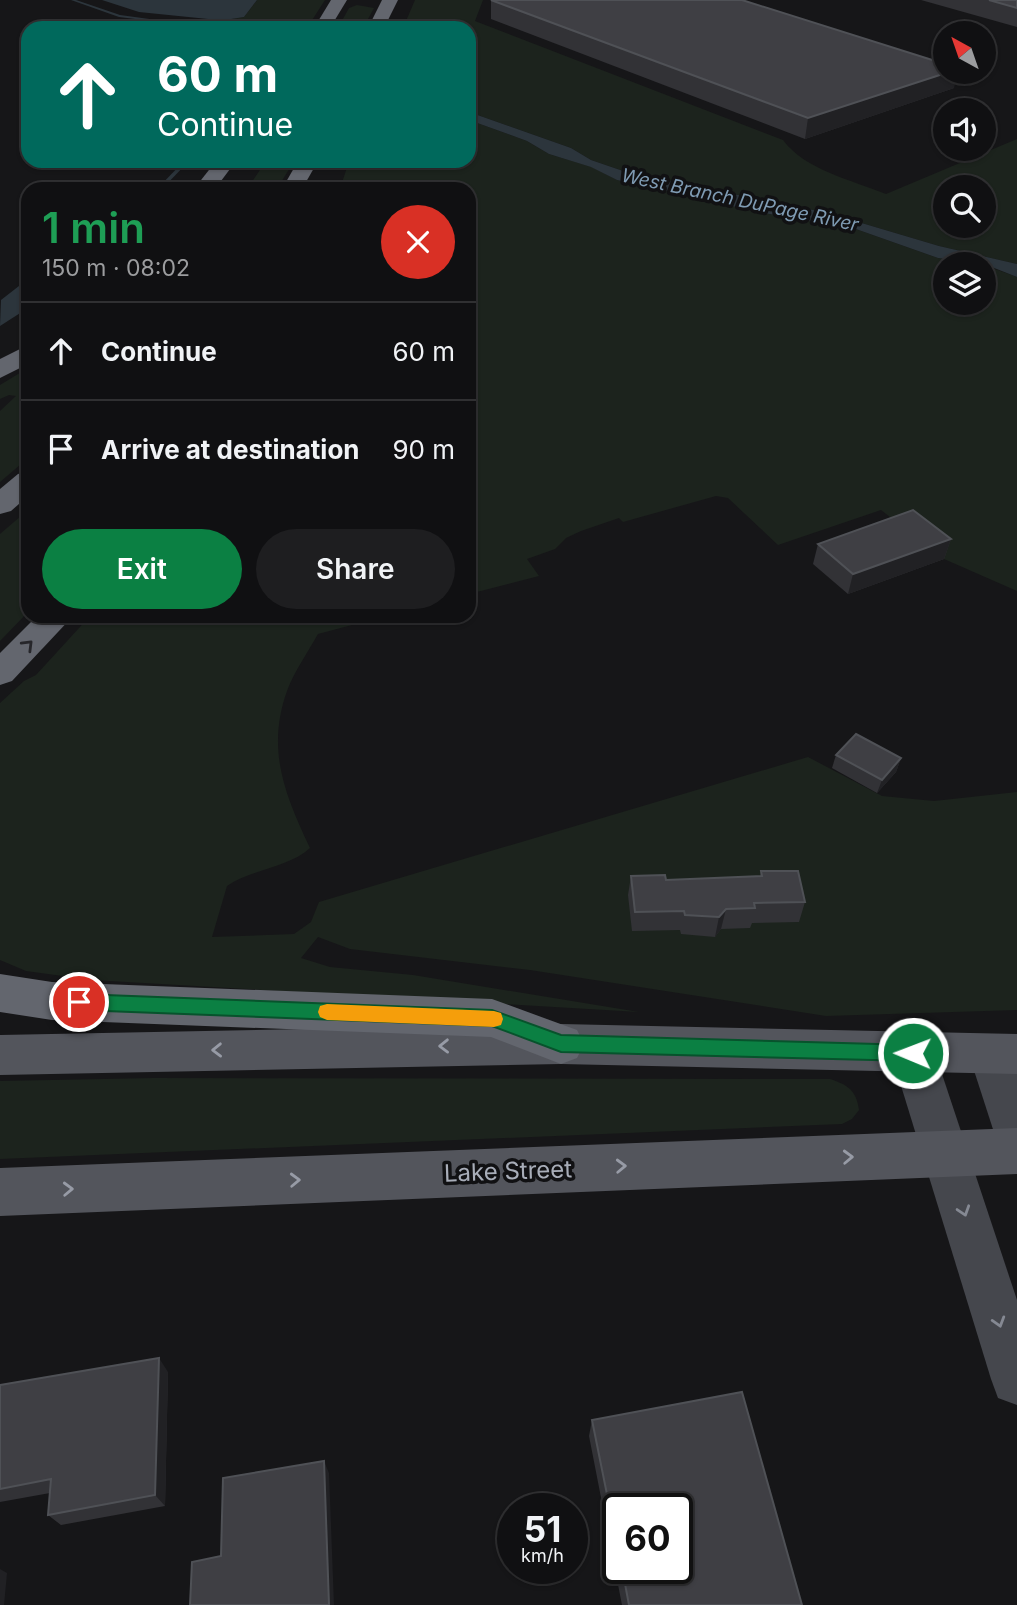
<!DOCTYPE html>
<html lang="en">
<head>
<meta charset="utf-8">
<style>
  :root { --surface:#101012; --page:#1e1e20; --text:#f1f3f6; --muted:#9c9d9f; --line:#303032; --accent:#0b8043 }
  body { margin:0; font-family:Inter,sans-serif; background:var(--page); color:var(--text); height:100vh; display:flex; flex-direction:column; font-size:26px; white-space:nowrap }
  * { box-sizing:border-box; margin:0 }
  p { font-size:23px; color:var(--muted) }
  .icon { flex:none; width:38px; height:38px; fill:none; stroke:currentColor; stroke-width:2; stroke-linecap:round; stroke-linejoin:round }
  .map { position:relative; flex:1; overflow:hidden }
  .drawer { position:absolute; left:21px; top:182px; width:455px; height:441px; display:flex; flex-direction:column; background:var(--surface); border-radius:21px; box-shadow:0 2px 5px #0004,0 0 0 2px var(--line) }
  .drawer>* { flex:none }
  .guide { position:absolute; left:21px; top:21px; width:455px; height:147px; border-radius:21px; box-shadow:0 2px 5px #0004,0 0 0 2px var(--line); background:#00695c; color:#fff; overflow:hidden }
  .needle { width:46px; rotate:320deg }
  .buttons { position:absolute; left:933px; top:21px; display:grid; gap:14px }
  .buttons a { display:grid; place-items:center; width:63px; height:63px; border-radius:50%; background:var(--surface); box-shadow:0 2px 5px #0004,0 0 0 2px var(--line); font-size:35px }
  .speed { position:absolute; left:497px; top:1493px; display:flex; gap:14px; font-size:35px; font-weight:700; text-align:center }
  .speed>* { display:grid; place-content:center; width:91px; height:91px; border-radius:50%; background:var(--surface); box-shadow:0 2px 5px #0004,0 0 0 2px var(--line); line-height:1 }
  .speed small { font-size:18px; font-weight:400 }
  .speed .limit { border:4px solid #111; border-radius:10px; background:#fff; color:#111 }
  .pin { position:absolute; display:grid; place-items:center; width:60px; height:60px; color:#fff; margin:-30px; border:4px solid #fff; border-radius:50%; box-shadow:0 2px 7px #0007 }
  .me { position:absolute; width:77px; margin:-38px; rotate:271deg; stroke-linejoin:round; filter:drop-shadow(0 0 5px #0008) }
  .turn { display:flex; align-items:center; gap:24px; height:147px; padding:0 21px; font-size:32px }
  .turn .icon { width:91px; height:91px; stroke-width:2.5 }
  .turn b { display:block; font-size:49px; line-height:60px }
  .round { display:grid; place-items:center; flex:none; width:74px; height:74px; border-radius:37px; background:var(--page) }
  .head { display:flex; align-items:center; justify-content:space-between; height:119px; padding:0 21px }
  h1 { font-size:42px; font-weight:600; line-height:52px; color:#1e9e55 }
  .cta { display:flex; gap:14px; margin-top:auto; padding:14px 21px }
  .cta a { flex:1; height:80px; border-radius:42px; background:var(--accent); color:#fff; font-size:28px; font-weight:600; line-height:80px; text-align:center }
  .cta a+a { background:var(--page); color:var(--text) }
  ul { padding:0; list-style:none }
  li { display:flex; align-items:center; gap:21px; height:98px; padding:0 21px; border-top:2px solid var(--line) }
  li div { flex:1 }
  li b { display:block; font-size:26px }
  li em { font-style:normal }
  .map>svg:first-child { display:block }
  .green { fill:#1c231d; fill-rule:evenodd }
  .water { fill:#2c353c }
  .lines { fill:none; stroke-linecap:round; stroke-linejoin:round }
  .stream { fill:#2c353c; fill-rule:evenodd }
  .secondary { fill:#45474d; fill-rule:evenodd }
  .primary { fill:#53555c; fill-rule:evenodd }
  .motorway { fill:#63666e; fill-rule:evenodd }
  .wall { fill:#323236; fill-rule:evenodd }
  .shaded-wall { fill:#212124 }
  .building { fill:#3f3f44; stroke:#4f5156; stroke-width:2 }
  .oneway { stroke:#26262a }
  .oneway2 { stroke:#979ba6 }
  .oneway3 { stroke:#858993 }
  .route { fill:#0b8043; stroke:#07532c; stroke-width:2 }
  .slow { fill:#f59e0b }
  .labels { text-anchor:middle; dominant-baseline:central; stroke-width:7; stroke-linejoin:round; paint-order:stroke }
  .far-water-label { font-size:19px; font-style:italic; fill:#7f9bb3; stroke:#111113 }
  .near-street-label { font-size:24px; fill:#a8adb8; stroke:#111113 }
</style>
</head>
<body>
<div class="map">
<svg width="1017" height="1605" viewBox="0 0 1017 1605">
  <rect width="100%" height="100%" fill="#161618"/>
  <g class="green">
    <polygon points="257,0 325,0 307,28 243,28 225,22 225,20 244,17"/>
    <path d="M 415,0 L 483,0 L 475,21 L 783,140 C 805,170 852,180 886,194 L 1017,139 L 1017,264 L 939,246 L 828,213 L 629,173 L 591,160 L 571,148 L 469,112 L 469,28 L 403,28 ZM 945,187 L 984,187 L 984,226 L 945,226 Z"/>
    <polygon points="357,5 374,8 363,28 338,28 349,8"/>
    <polygon points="469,120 527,141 549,154 592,167 617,180 758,212 853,228 938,258 978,264 945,264 945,303 984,303 984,265 1017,277 1017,591 944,559 881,510 778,545 728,498 716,496 623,522 619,518 581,531 566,538 555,549 527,559 539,576 469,594 469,189 340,189 349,161 469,161"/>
    <polygon points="266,161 294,161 277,189 247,189"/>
    <polygon points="28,368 28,458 0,482 0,411 16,396 9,395 0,399 0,385"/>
    <polygon points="28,510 28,612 0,641 0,534"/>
    <path d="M 90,616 L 386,616 L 318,634 C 308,652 294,672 287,691 C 266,750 285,795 310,848 C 288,868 252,869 227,886 L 212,937 L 294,934 L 311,922 L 319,902 L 808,757 L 882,796 L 934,801 L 1017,792 L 1017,1010 L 826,1016 L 530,970 L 350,949 L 318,937 L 301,958 L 330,967 L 413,975 L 639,1012 L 92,980 L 26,971 L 0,960 L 0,703 L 24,681 L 36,675 Z"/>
    <path d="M 154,1078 L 830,1079 C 848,1085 856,1090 859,1110 L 852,1119 L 842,1124 L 0,1159 L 0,1081 Z"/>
  </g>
  <g class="water">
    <polygon points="102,0 257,0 244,17 225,20 243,28 171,25 208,19 139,12"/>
    <polygon points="469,112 571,148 591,160 629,173 828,213 939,246 1017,264 1017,277 984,264 938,258 853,228 758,212 617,180 591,167 549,154 527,141 469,120"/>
    <polygon points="28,279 28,308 0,326 1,300"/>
  </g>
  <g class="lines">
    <g class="stream">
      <polygon points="71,0 76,0 120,15 186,24 184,25 119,17"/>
      <polygon points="184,161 189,161 162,189 157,189"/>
    </g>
    <g class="secondary">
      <polygon points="913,1034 928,1039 935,1053 1017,1300 1017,1405 998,1398 991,1379 891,1053 898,1039"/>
      <polygon points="991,1036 1006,1041 1017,1068 1017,1160 1001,1154 969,1055 976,1041"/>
    </g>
    <g class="primary">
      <polygon points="561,1024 1017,1034 1017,1074 561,1064 0,1075 0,1035"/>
      <polygon points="1017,1128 1017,1174 0,1216 0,1168"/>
    </g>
    <g class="motorway">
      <polygon points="331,0 347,0 330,28 314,28"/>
      <polygon points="382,0 398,0 384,28 368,28"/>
      <polygon points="216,161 236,161 215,189 194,189"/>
      <polygon points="298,161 318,161 302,189 282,189"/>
      <polygon points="28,345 28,364 0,378 0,359"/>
      <polygon points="28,471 28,496 11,511 0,514 0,489 18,474"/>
      <polygon points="37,616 73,616 12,681 0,685 0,653"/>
      <polygon points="0,974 52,982 492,999 577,1030 584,1044 577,1058 561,1064 491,1037 52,1020 0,1012"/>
    </g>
  </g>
  <g class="wall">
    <polygon points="491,0 954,88 805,139 491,19"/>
    <polygon points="921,0 1017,0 1017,27"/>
    <polygon points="951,539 944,559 848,594 813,564 818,544"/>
    <polygon points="836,755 901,758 896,772 877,793 832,768"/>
    <polygon points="761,871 805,902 799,922 752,923 750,928 721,929 715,937 681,934 680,930 632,931 628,895 631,876 666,880 760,876"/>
    <polygon points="168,1372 165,1506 61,1525 48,1515 50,1493 0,1502 0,1385"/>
    <path d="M 592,1420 L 802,1605 L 622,1605 L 589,1436 ZM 618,1508 L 677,1568 L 618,1568 Z"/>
  </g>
  <g class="shaded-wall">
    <polygon points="949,72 958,72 954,88 805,139 808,118"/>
    <polygon points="951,539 944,559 848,594 853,574"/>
    <polygon points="901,758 896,772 877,793 882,780"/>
    <polygon points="726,909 721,929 715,937 719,917"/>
    <polygon points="159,1358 168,1372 165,1506 155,1495"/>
    <polygon points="324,1461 329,1473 334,1605 329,1605"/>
    <polygon points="0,1569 7,1573 4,1605 0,1605"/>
  </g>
  <g class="building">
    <polygon points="491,0 742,0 945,64 945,72 949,72 808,118"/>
    <polygon points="989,0 1017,0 1017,8"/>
    <polygon points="913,510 951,539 853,574 818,544"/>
    <polygon points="856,734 901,758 882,780 836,755"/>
    <polygon points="761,871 798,871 805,902 754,903 755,908 726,909 719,917 685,915 684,911 635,912 631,876 665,875 666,880 762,876"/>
    <polygon points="159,1358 155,1495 48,1515 51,1479 0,1489 0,1385"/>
    <polygon points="742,1392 802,1605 629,1605 622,1568 677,1568 677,1508 618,1508 618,1549 592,1420"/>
    <polygon points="324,1461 329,1605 190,1605 192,1562 221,1556 223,1478"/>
  </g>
  <defs><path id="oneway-chevron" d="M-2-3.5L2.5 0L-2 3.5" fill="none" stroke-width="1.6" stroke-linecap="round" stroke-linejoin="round" transform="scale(1.75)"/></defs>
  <use class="oneway" href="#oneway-chevron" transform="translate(28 645) rotate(-45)"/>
  <g class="oneway2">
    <use href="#oneway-chevron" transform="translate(444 1046) rotate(179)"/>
    <use href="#oneway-chevron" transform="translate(217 1050) rotate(179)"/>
    <use href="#oneway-chevron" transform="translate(848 1157) rotate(-2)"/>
    <use href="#oneway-chevron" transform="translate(621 1166) rotate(-2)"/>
    <use href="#oneway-chevron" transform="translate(295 1180) rotate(-2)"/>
    <use href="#oneway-chevron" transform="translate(68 1189) rotate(-2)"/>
  </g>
  <g class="oneway3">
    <use href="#oneway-chevron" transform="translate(964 1211) rotate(72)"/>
    <use href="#oneway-chevron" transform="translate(999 1322) rotate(73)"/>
  </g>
  <polygon class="route" points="79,994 492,1010 561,1035 913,1045 919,1047 922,1053 919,1059 913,1061 561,1052 492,1026 79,1010 73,1008 70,1002 73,997"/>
  <polygon class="slow" points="327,1004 494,1011 501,1013 503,1019 501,1025 494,1027 327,1020 320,1017 318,1012 320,1006"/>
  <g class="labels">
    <g class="far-water-label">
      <text transform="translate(740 200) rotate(12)">West Branch DuPage River</text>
    </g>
    <g class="near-street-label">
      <text transform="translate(508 1171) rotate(-2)">Lake Street</text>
    </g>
  </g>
</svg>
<div class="buttons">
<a><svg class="needle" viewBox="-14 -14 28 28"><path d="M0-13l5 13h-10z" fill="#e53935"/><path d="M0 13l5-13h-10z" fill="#9c9d9f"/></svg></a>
<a><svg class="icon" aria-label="sound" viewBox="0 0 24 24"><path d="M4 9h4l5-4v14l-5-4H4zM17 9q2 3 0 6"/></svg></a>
<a><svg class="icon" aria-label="search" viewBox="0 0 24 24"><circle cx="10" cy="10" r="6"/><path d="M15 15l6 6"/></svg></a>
<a><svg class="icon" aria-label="layers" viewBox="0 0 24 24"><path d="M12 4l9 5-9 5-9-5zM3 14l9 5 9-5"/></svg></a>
</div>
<div class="speed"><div>51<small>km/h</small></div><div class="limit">60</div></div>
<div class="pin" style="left:79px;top:1002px;background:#d93025"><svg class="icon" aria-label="arrive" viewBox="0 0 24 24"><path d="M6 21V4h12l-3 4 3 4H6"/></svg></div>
<svg class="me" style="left:913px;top:1053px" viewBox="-20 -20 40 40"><circle r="17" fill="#0b8043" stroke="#fff" stroke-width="3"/><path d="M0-11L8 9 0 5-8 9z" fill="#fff"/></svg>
<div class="guide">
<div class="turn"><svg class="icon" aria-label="ahead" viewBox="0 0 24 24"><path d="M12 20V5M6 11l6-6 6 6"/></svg><div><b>60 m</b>Continue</div></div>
</div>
<section class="drawer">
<div class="head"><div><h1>1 min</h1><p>150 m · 08:02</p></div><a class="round" style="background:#d93025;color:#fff"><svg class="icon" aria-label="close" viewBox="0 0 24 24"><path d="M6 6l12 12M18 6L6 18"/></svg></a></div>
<ul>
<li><svg class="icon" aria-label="ahead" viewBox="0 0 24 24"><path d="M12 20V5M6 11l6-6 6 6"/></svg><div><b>Continue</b></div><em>60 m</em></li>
<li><svg class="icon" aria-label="arrive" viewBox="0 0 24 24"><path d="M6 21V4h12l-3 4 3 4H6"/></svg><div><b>Arrive at destination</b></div><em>90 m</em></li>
</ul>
<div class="cta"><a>Exit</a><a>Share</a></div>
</section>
</div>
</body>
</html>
